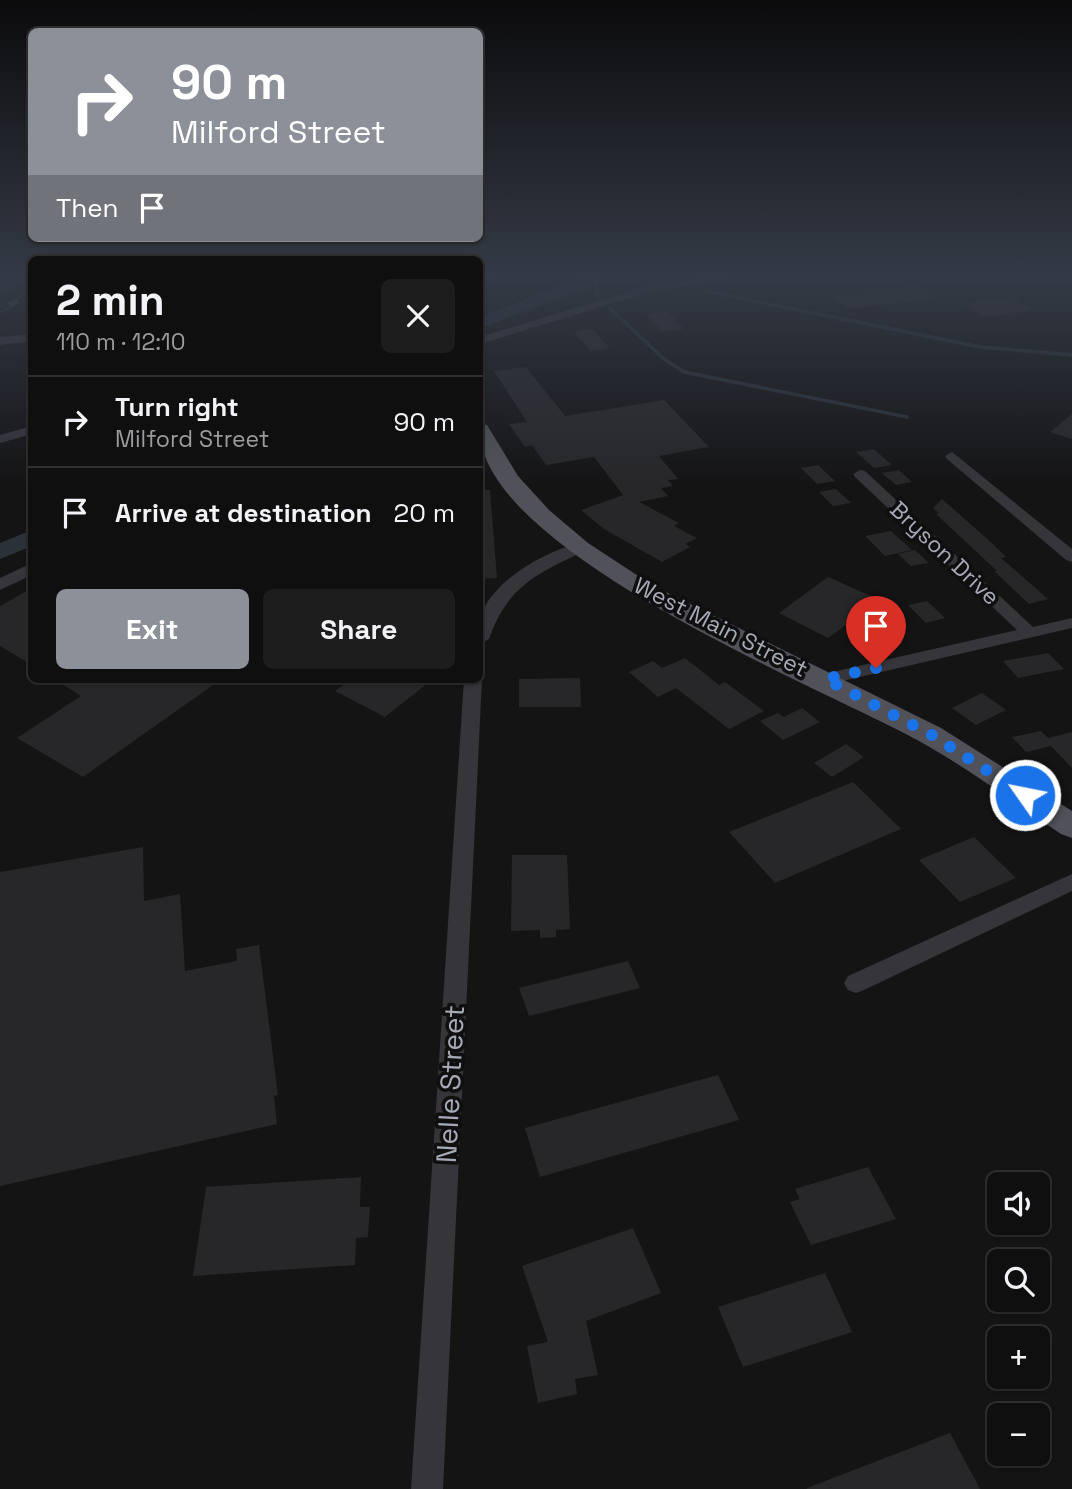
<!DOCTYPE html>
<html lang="en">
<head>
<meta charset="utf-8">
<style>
  :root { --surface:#0f0f10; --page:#1d1d1e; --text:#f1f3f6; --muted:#9b9c9f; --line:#2f2f30; --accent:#8c9099 }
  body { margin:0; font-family:"Space Grotesk",sans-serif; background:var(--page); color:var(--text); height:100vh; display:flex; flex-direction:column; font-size:26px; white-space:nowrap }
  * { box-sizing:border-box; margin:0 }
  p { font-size:23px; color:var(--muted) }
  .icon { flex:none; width:38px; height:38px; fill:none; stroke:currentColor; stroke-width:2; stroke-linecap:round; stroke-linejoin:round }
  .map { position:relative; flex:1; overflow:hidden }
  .drawer { position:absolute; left:28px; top:256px; width:455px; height:427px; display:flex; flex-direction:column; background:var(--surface); border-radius:10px; box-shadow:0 2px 5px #0004,0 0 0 2px var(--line) }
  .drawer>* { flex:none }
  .guide { position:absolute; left:28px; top:28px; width:455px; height:214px; border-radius:10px; box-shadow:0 2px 5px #0004,0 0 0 2px var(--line); background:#8c9099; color:#fff; overflow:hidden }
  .fabs { position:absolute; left:987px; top:1172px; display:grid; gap:14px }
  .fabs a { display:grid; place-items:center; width:63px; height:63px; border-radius:10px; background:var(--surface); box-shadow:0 2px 5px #0004,0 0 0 2px var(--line); font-size:35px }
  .pin { position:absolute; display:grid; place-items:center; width:60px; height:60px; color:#fff; margin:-72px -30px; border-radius:50% 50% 50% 0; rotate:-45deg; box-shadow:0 0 7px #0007 }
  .pin .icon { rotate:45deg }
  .me { position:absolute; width:77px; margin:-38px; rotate:303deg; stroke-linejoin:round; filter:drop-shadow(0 0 5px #0008) }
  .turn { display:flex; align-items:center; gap:24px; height:147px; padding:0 28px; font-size:32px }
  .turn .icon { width:91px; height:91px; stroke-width:2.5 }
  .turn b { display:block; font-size:49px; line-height:60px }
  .then { display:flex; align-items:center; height:66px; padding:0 28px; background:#0003; gap:14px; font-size:26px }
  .round { display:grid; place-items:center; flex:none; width:74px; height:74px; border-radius:10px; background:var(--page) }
  .overview { display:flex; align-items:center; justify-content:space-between; height:119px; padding:0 28px }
  h1 { font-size:42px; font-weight:700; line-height:52px }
  .action { display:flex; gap:14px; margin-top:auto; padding:14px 28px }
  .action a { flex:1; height:80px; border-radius:10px; background:var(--accent); color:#fff; font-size:28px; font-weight:700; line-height:80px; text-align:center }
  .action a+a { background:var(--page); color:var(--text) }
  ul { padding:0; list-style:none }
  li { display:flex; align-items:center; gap:21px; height:91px; padding:0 28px; border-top:2px solid var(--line) }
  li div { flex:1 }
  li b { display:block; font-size:26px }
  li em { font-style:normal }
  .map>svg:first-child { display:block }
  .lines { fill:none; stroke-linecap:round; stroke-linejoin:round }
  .stream { stroke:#2b3138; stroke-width:3.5 }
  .river { fill:#2b3138; fill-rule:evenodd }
  .building { fill:#272729 }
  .street { fill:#35353a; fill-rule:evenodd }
  .primary { fill:#515259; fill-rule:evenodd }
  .rail-casing { stroke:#48494f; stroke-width:5 }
  .rail { stroke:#0f0f10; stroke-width:3.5; stroke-dasharray:10; stroke-linecap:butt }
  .route { stroke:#1a73e8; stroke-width:12; stroke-dasharray:0 21.6 }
  .labels { text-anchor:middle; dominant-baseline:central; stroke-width:7; stroke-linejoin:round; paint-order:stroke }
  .street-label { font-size:23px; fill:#a6aab5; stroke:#0f0f10 }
  .near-street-label { font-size:28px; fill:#a6aab5; stroke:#0f0f10 }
</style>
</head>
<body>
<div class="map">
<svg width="1072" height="1489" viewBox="0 0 1072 1489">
  <rect width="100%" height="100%" fill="#141415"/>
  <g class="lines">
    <g class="stream">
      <polyline points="593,277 598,295"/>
      <polyline points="705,291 980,347 1072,355"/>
      <polyline points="611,309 664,359 684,372 907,417"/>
    </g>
    <g class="river">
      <polygon points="581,277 601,277 586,289 480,328 480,317"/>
      <polygon points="32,530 32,546 0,559 0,543"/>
    </g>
  </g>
  <g class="building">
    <polygon points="916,286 934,299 848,309 830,296"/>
    <polygon points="1013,297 1033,310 984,317 963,303"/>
    <polygon points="667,311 684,329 663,332 646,314"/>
    <polygon points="592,329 610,348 591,351 574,332"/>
    <polygon points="526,367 565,416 664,400 709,447 659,456 678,479 668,480 673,486 661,488 668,496 639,502 679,523 674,526 697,538 685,544 690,547 662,562 604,529 581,510 623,495 594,457 546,465 532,445 525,447 509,424 527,422 494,371"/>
    <polygon points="1072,414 1072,439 1050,432"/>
    <polygon points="874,449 892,465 874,468 856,452"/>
    <polygon points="818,465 835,481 817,484 801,468"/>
    <polygon points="899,470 912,482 896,485 882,473"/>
    <polygon points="836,489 851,503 833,506 819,492"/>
    <polygon points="480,490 490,490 497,578 480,579"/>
    <polygon points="942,499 993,544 1006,557 1001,558 1048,599 1029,604 994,571 997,571 936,514 939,513 933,508"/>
    <polygon points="891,531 912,550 885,556 865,536"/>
    <polygon points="915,550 929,563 911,566 898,554"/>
    <polygon points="828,577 880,600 828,638 779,613"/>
    <polygon points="32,588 32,665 0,646 0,606"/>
    <polygon points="927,601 945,618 926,623 908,605"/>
    <polygon points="1048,653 1064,669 1018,678 1003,661"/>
    <polygon points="685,658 719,685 725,682 764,711 729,729 676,688 658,697 629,672 653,661 662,668"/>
    <polygon points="580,678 581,707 519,707 519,679"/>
    <polygon points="54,679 202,679 213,685 83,777 17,738 81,696"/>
    <polygon points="351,679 433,679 385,717 335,691"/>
    <polygon points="982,693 1006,710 976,725 952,708"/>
    <polygon points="802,708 820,722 783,740 760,721 778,713 784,717"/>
    <polygon points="1041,731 1048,738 1072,732 1072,768 1051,746 1026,752 1012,737"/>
    <polygon points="846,744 864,757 832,777 814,763"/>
    <polygon points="853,782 901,829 775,883 729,832"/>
    <polygon points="974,837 1016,878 960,902 919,860"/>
    <polygon points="143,847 144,901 180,894 185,971 237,961 236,949 259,945 278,1095 274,1096 277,1124 0,1186 0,872"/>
    <polygon points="512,855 567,855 570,929 556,930 556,937 540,938 540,930 511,931"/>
    <polygon points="628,961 640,988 529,1016 519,988"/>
    <polygon points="718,1075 739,1120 540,1177 525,1128"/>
    <polygon points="868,1167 896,1219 811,1245 790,1202 800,1199 795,1189"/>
    <polygon points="361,1177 360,1207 370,1207 368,1237 356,1238 355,1265 193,1276 206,1187"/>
    <polygon points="633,1228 661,1293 586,1321 598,1375 575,1379 577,1394 538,1403 527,1346 548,1342 522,1266"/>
    <polygon points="825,1273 852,1332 743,1367 718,1307"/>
    <polygon points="950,1433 980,1489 807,1489 807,1488"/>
  </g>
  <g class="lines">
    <g class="street">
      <polygon points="19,277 32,278 0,293 0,286"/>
      <polygon points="486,277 498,277 480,288 480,281"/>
      <polygon points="715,277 746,277 652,291 480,344 480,337 647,286"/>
      <polygon points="32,334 32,341 0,345 0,337"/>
      <polygon points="32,426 32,434 0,443 0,435"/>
      <polygon points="952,452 1072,549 1072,562 1066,560 947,459 945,456"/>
      <polygon points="860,470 865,471 1033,627 1072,618 1072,628 825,685 819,683 816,679 819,675 1017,630 855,477 853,474"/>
      <path d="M 579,543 L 585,545 L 585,551 C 537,573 507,587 489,639 L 480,644 C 480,636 478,624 480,617 C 493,580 544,552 579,543 Z"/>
      <polygon points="32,563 32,575 0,590 0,578"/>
      <polygon points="480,675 482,679 443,1489 411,1489 464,679 480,679"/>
      <polygon points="1072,874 1072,891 864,990 856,993 848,990 844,983 848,976"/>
    </g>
    <path class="primary" d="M 480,423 L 487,425 L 518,476 L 549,510 L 588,543 L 652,585 L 941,728 L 1072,811 L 1072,838 L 1061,834 C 1014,803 968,768 919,741 C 825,689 467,546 480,423 Z"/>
    <g class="rail-casing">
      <polyline id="rail" points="0,310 32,293"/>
    </g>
    <use href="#rail" class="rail"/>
  </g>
  <linearGradient id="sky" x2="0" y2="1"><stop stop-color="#0b0b0c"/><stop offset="0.57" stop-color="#343a46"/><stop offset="1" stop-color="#343a46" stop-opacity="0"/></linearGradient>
  <rect width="1072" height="485" fill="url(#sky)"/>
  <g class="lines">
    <polyline class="route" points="876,668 825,679 932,735 1025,795"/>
  </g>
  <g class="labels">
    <g class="street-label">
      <text transform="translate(945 553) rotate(43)">Bryson Drive</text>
      <text transform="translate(721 627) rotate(27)">West Main Street</text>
    </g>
    <g class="near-street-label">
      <text transform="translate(450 1084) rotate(-87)">Nelle Street</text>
    </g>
  </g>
</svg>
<div class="fabs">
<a><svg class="icon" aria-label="sound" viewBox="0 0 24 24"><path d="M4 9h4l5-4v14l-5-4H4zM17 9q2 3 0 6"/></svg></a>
<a><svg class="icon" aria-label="search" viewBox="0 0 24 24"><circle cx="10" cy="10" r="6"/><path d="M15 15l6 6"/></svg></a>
<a>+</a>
<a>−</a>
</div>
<div class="pin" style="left:876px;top:668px;background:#d93025"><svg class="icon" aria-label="arrive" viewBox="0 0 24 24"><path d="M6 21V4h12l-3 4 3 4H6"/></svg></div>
<svg class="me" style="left:1025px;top:795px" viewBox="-20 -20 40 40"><circle r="17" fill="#1a73e8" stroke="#fff" stroke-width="3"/><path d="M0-11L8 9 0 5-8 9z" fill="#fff"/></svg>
<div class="guide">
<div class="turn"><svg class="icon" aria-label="right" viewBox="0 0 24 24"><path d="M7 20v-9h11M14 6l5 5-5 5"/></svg><div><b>90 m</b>Milford Street</div></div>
<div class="then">Then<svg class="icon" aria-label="arrive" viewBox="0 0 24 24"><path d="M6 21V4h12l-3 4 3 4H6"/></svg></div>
</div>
<section class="drawer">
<div class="overview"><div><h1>2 min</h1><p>110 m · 12:10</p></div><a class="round"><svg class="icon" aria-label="close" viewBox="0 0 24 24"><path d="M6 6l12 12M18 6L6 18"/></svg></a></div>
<ul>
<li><svg class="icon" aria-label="right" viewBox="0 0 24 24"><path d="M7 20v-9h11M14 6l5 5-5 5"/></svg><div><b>Turn right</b><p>Milford Street</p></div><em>90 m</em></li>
<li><svg class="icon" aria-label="arrive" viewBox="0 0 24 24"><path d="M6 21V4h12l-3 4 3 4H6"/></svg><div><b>Arrive at destination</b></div><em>20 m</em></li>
</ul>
<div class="action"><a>Exit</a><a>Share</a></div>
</section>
</div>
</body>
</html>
